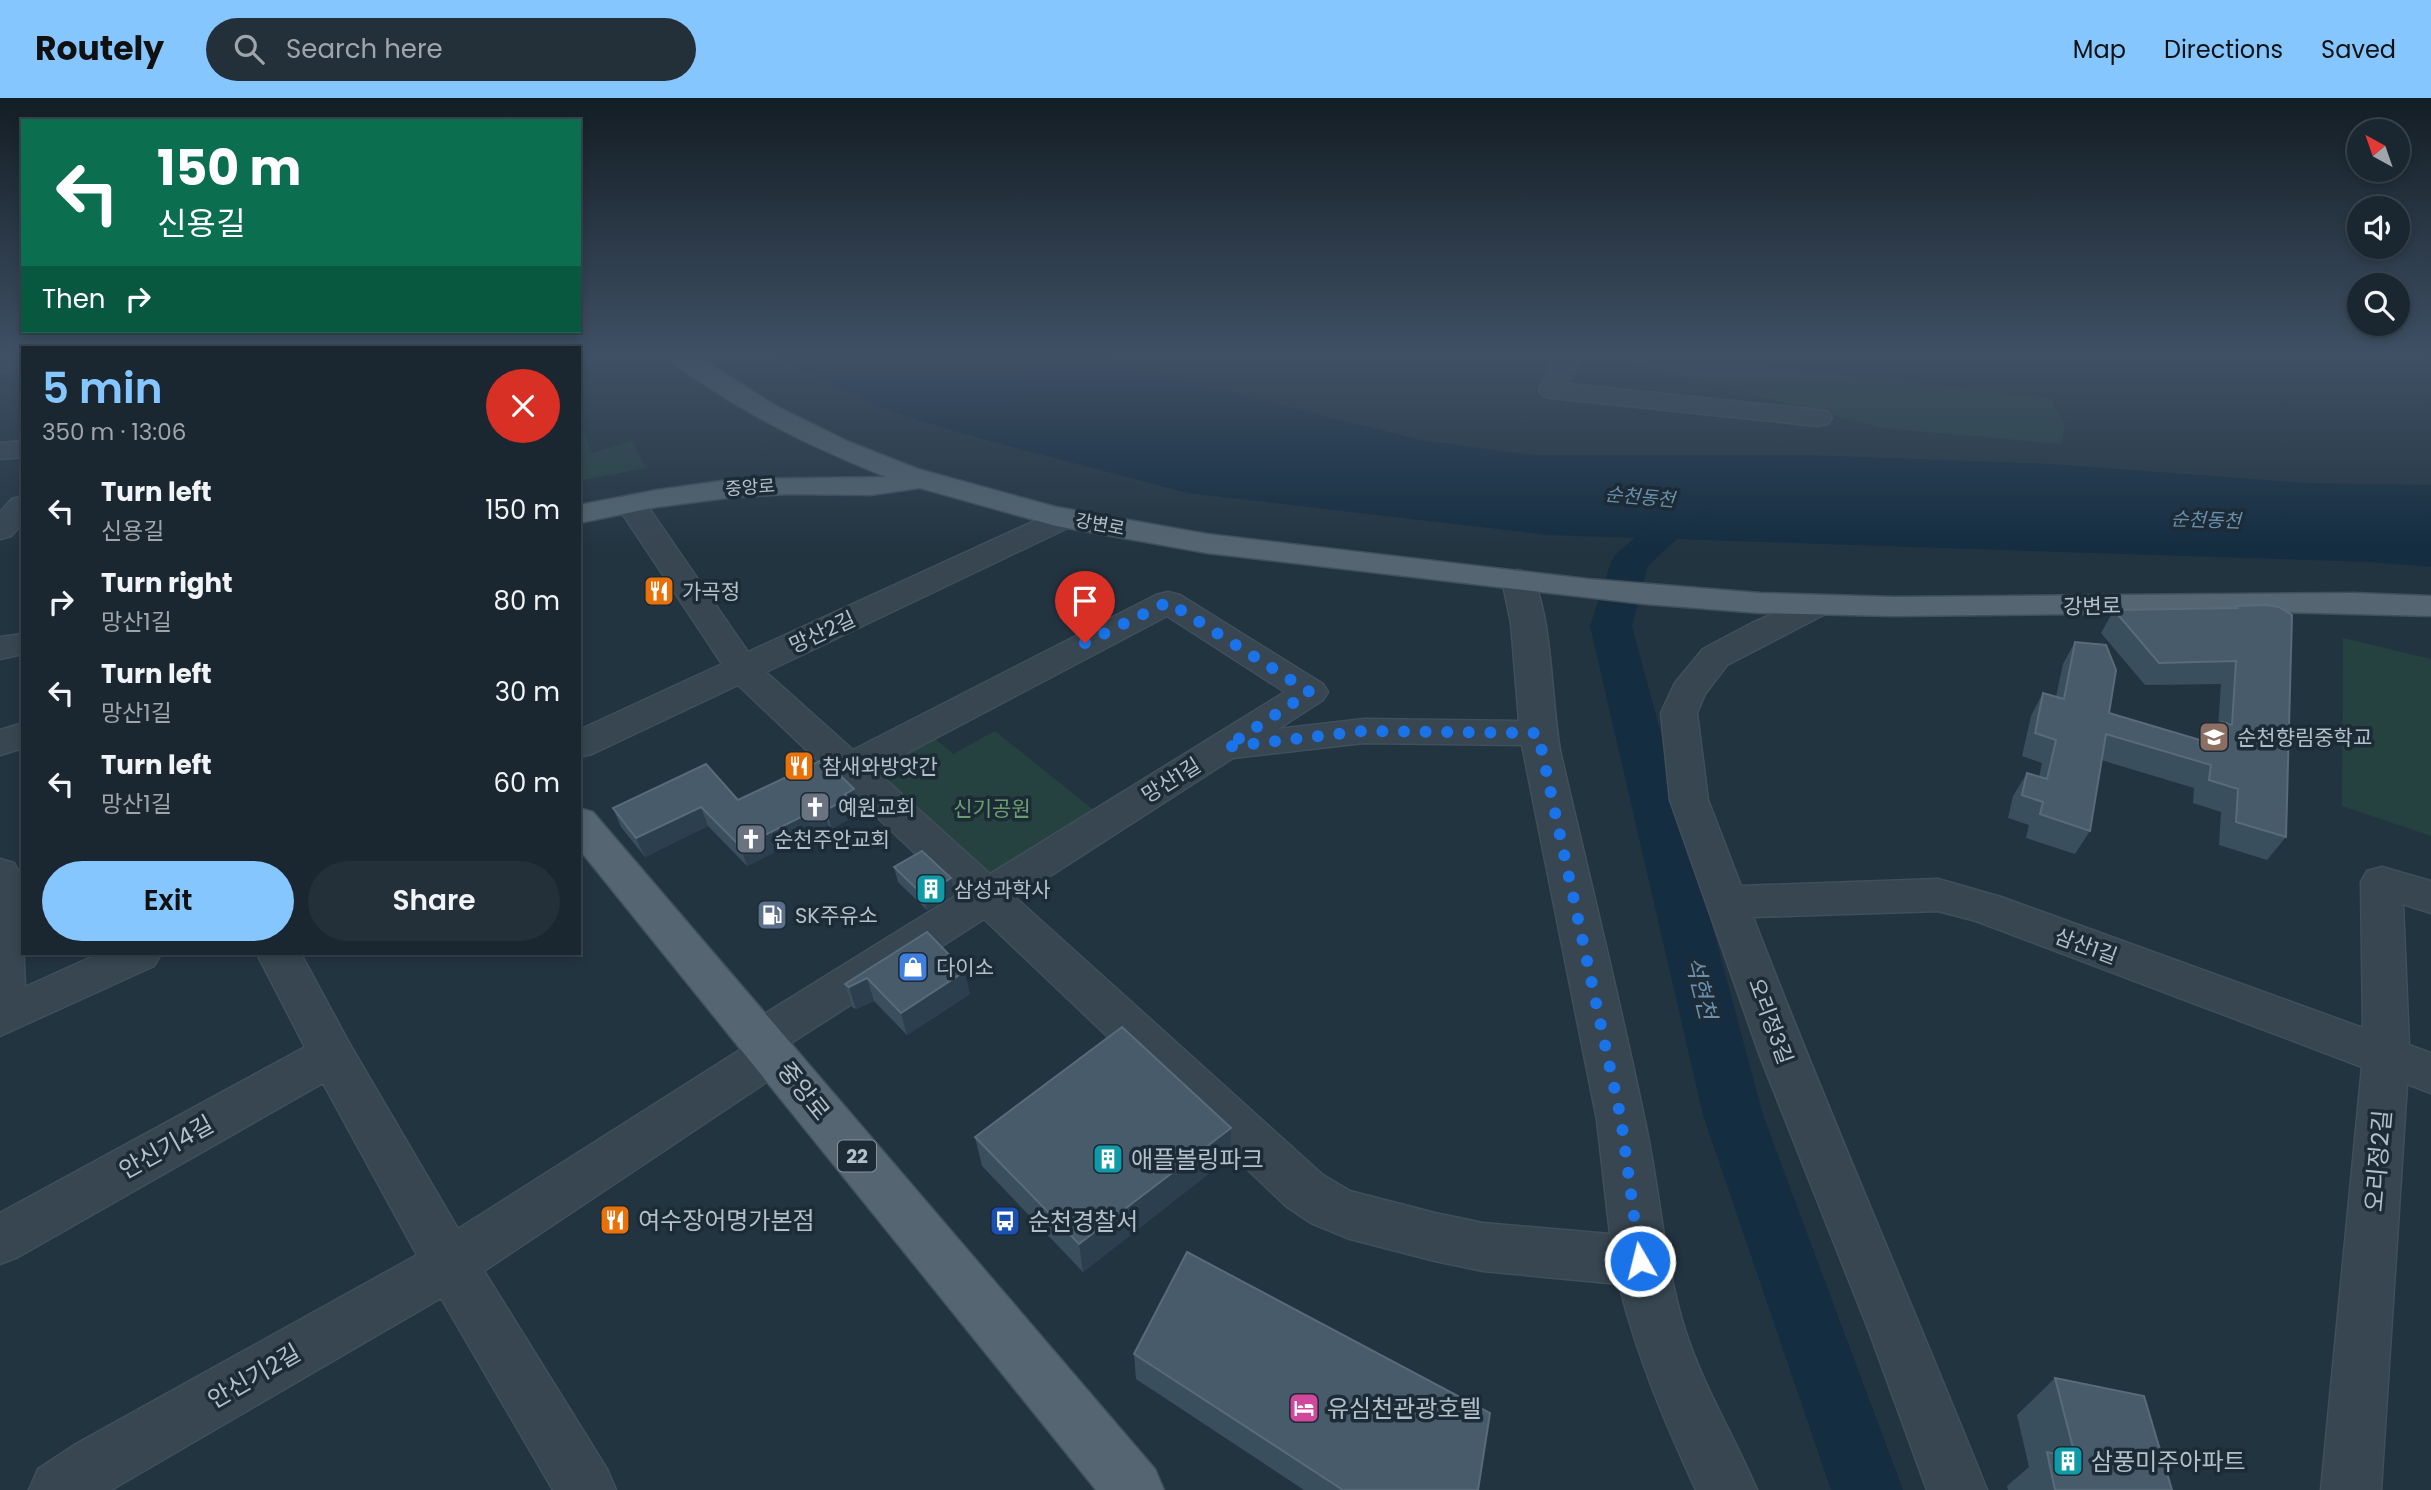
<!DOCTYPE html>
<html lang="en">
<head>
<meta charset="utf-8">
<style>
  :root { --surface:#1a2731; --page:#232f39; --text:#f1f3f6; --muted:#9fa5ab; --line:#38444d; --accent:#85c6ff }
  body { margin:0; font-family:Poppins,"Noto Sans KR",sans-serif; background:var(--page); color:var(--text); height:100vh; display:flex; flex-direction:column; font-size:26px; white-space:nowrap }
  * { box-sizing:border-box; margin:0 }
  p { font-size:23px; color:var(--muted) }
  .icon { flex:none; width:38px; height:38px; fill:none; stroke:currentColor; stroke-width:2; stroke-linecap:round; stroke-linejoin:round }
  .map { position:relative; flex:1; overflow:hidden }
  .side { position:absolute; left:21px; top:248px; width:560px; height:609px; display:flex; flex-direction:column; background:var(--surface); border-radius:0px; box-shadow:0 4px 10px #0003,0 0 0 2px var(--line) }
  .side>* { flex:none }
  .guide { position:absolute; left:21px; top:21px; width:560px; height:214px; border-radius:0px; box-shadow:0 4px 10px #0003,0 0 0 2px var(--line); background:#0b6e4f; color:#fff; overflow:hidden }
  .needle { width:46px; rotate:320deg }
  .buttons { position:absolute; left:2347px; top:21px; display:grid; gap:14px }
  .buttons a { display:grid; place-items:center; width:63px; height:63px; border-radius:50%; background:var(--surface); box-shadow:0 4px 10px #0003,0 0 0 2px var(--line); font-size:35px }
  .pin { position:absolute; display:grid; place-items:center; width:60px; height:60px; color:#fff; margin:-72px -30px; border-radius:50% 50% 50% 0; rotate:-45deg; box-shadow:0 0 7px #0007 }
  .pin .icon { rotate:45deg }
  .me { position:absolute; width:77px; margin:-38px; rotate:352deg; stroke-linejoin:round; filter:drop-shadow(0 0 5px #0008) }
  .turn { display:flex; align-items:center; gap:24px; height:147px; padding:0 21px; font-size:32px }
  .turn .icon { width:91px; height:91px; stroke-width:2.5 }
  .turn b { display:block; font-size:49px; line-height:60px }
  .then { display:flex; align-items:center; height:66px; padding:0 21px; background:#0003; gap:14px; font-size:26px }
  .round { display:grid; place-items:center; flex:none; width:74px; height:74px; border-radius:37px; background:var(--page) }
  .headline { display:flex; align-items:center; justify-content:space-between; height:119px; padding:0 21px }
  h1 { font-size:42px; font-weight:600; line-height:52px; color:var(--accent) }
  .cta { display:flex; gap:14px; margin-top:auto; padding:14px 21px }
  .cta a { flex:1; height:80px; border-radius:42px; background:var(--accent); color:#111; font-size:28px; font-weight:600; line-height:80px; text-align:center }
  .cta a+a { background:var(--page); color:var(--text) }
  ul { padding:0; list-style:none }
  li { display:flex; align-items:center; gap:21px; height:91px; padding:0 21px }
  li div { flex:1 }
  li b { display:block; font-size:26px }
  li em { font-style:normal }
  header { display:flex; align-items:center; gap:42px; box-sizing:border-box; height:98px; padding:0 35px; background:var(--accent); color:#111 }
  header strong { font-size:33px }
  nav { display:flex; gap:38px; margin-inline-start:auto; font-size:24px }
  .search { width:490px; height:63px; background:var(--page); display:flex; align-items:center; gap:18px; box-sizing:border-box; padding:0 24px; border-radius:38px; color:var(--muted); font-size:26px }
  .map>svg:first-child { display:block }
  .green { fill:#254241 }
  .water { fill:#142d40 }
  .lines { fill:none; stroke-linecap:round; stroke-linejoin:round }
  .river { fill:#142d40; fill-rule:evenodd }
  .minor-casing { stroke:#404f5a; stroke-width:3 }
  .major-casing { stroke:#404f5a; stroke-width:3 }
  .minor { fill:#374651; fill-rule:evenodd }
  .major { fill:#556571; fill-rule:evenodd }
  .wall { fill:#3a4f5e }
  .shaded-wall { fill:#2b3f4e }
  .building { fill:#475b6a; stroke:#586b79; stroke-width:2 }
  .route { stroke:#1a73e8; stroke-width:12; stroke-dasharray:0 21.6 }
  .labels { text-anchor:middle; dominant-baseline:central; stroke-width:7; stroke-linejoin:round; paint-order:stroke }
  .far-street-label { font-size:18px; fill:#b3c0cb; stroke:#1c2b36 }
  .far-water-label { font-size:19px; font-style:italic; fill:#6991ad; stroke:#1c2b36 }
  .shield { fill:#1c2b36; stroke:#86939e; stroke-width:2 }
  .shield-label { font-size:19px; font-weight:bold; fill:#b3c0cb }
  .poi-label { font-size:21px; fill:#b3c0cb; stroke:#1c2b36; text-anchor:start }
  .street-label { font-size:21px; fill:#b3c0cb; stroke:#1c2b36 }
  .park-label { font-size:21px; fill:#689f6d; stroke:#1c2b36 }
  .water-label { font-size:23px; font-style:italic; fill:#6991ad; stroke:#1c2b36 }
  .near-street-label { font-size:24px; fill:#b3c0cb; stroke:#1c2b36 }
  .near-poi-label { font-size:24px; fill:#b3c0cb; stroke:#1c2b36; text-anchor:start }
</style>
</head>
<body>
<header>
<strong>Routely</strong>
<div class="search"><svg class="icon" aria-label="search" viewBox="0 0 24 24"><circle cx="10" cy="10" r="6"/><path d="M15 15l6 6"/></svg>Search here</div>
<nav><a>Map</a><a>Directions</a><a>Saved</a></nav>
</header>
<div class="map">
<svg width="2431" height="1392" viewBox="0 0 2431 1392">
  <rect width="100%" height="100%" fill="#233441"/>
  <g class="green">
    <polygon points="1594,256 1639,256 2050,300 2065,327 2061,346 1883,330"/>
    <polygon points="585,334 592,355 632,343 646,370 579,383 579,335"/>
    <polygon points="2343,540 2431,561 2431,738 2342,708"/>
    <polygon points="995,633 1100,717 994,783 857,672 927,634 953,656"/>
  </g>
  <polygon class="water" points="772,256 1103,256 1139,271 1425,343 1533,357 1804,357 2052,366 2305,385 2431,387 2431,469 2369,464 1549,437 1188,395 963,336 878,309"/>
  <g class="lines">
    <polygon class="river" points="1697,394 1710,397 1715,405 1648,468 1632,528 1763,1017 1903,1392 1831,1392 1703,1017 1590,528 1611,464 1616,456 1684,397"/>
    <g class="minor-casing">
      <g id="minor">
        <polygon points="0,256 23,256 23,259 9,272 0,275"/>
        <polygon points="1555,256 1581,256 1568,286 1818,312 1828,314 1832,320 1828,326 1818,328 1552,300 1543,298 1539,292"/>
        <polygon points="23,343 23,359 0,361 0,345"/>
        <path d="M 631,397 L 642,400 L 748,554 L 1054,414 L 1065,411 L 1076,414 L 1080,420 L 1076,426 L 766,574 L 853,652 L 1156,497 L 1168,494 L 1180,497 L 1323,586 L 1328,594 L 1323,602 L 1278,631 L 1364,621 L 1519,623 L 1511,525 L 1502,482 L 1507,475 L 1518,472 L 1529,475 C 1553,509 1551,612 1561,657 C 1589,778 1619,898 1644,1019 C 1660,1090 1663,1162 1685,1232 C 1703,1288 1734,1338 1757,1392 L 1696,1392 C 1665,1324 1637,1259 1619,1186 L 1483,1173 L 1435,1163 L 1350,1141 L 1311,1125 L 1287,1109 L 984,821 L 791,945 L 796,955 L 789,969 L 484,1173 L 607,1371 L 616,1392 L 553,1392 L 441,1200 L 111,1392 L 29,1392 L 38,1371 L 76,1346 L 417,1157 L 323,985 L 18,1159 L 0,1166 L 0,1115 L 305,949 L 257,856 L 301,856 L 348,943 L 458,1131 L 743,950 L 738,941 L 745,928 L 958,796 L 738,587 L 592,656 L 579,659 L 579,632 L 722,566 L 616,406 L 620,400 ZM 1167,518 L 1285,594 L 990,776 L 875,672 ZM 1364,645 L 1522,647 L 1597,1022 L 1610,1136 L 1483,1125 L 1435,1115 L 1350,1093 L 1323,1077 L 1016,800 L 1233,660 Z"/>
        <polygon points="23,398 23,425 11,438 0,441 0,414 12,401"/>
        <path d="M 1817,497 L 1829,500 L 1833,507 L 1829,514 L 1727,567 L 1705,596 L 1697,615 L 1708,702 L 1741,788 L 1938,781 L 2001,799 L 2363,930 L 2361,784 L 2367,773 L 2382,769 L 2431,783 L 2431,815 L 2403,806 L 2409,947 L 2431,955 L 2431,995 L 2407,986 L 2381,1392 L 2321,1392 L 2362,969 L 1976,823 L 1938,813 L 1753,819 C 1827,1012 1910,1200 1987,1392 L 1927,1392 L 1869,1233 L 1760,958 L 1670,702 L 1661,615 L 1675,585 L 1703,551 L 1752,525 Z"/>
        <polygon points="23,536 23,556 0,561 0,539"/>
        <polygon points="23,625 23,650 0,657 0,632"/>
        <polygon points="0,761 14,765 20,776 25,889 98,856 161,856 154,868 0,938"/>
      </g>
    </g>
    <g class="major-casing">
      <g id="major">
        <path d="M 664,256 L 694,256 L 778,309 L 847,343 L 918,371 L 1056,409 L 1207,436 L 1588,481 L 1760,495 L 1894,499 L 2354,495 L 2431,498 L 2431,518 L 2278,514 L 1894,518 L 1760,515 L 1645,506 L 1207,455 L 1056,428 L 920,390 L 871,397 L 788,396 L 735,399 L 657,409 L 579,425 L 579,407 L 657,392 L 735,381 L 886,379 C 820,352 757,323 698,282 C 687,275 672,267 664,256 Z"/>
        <polygon points="579,710 593,714 1155,1371 1164,1392 1096,1392 579,751"/>
      </g>
    </g>
    <use href="#minor" class="minor"/>
    <use href="#major" class="major"/>
  </g>
  <g class="wall">
    <polygon points="2266,507 2286,739 2267,762 2219,747 2221,714 2193,705 2194,690 2101,662 2090,733 2075,756 2026,740 2029,727 2008,720 2013,698 2027,675 2039,679 2042,665 2022,658 2031,618 2043,595 2056,599 2063,566 2075,544 2109,615 2208,644 2218,630 2221,586 2145,587 2101,535 2114,512 2235,510 2236,508"/>
    <polygon points="854,691 859,710 853,713 854,718 832,731 828,727 747,768 708,728 645,759 621,729 613,710 738,702"/>
    <polygon points="894,769 954,796 927,812 898,784"/>
    <polygon points="927,834 970,896 907,937 874,903 856,911 852,909 845,886"/>
    <polygon points="975,1039 1230,1059 1083,1174 982,1068"/>
    <polygon points="1134,1256 1478,1392 1304,1392 1136,1281"/>
    <polygon points="2055,1280 2172,1392 2008,1392 2007,1388 2029,1369 2017,1317"/>
  </g>
  <g class="shaded-wall">
    <polygon points="854,691 859,710 853,713 854,718 832,731 826,712 845,696"/>
    <polygon points="823,708 828,727 747,768 741,749"/>
    <polygon points="701,709 708,728 645,759 636,740"/>
    <polygon points="951,780 954,796 927,812 923,797"/>
    <polygon points="965,873 970,896 907,937 901,915"/>
    <polygon points="867,880 874,903 856,911 849,889"/>
    <polygon points="1231,1030 1230,1059 1083,1174 1079,1146"/>
  </g>
  <g class="building">
    <polygon points="2266,507 2279,509 2292,517 2286,739 2236,724 2238,691 2209,682 2211,667 2106,636 2090,733 2040,716 2043,704 2022,697 2027,675 2047,681 2056,642 2035,635 2043,595 2064,601 2075,544 2106,547 2116,572 2109,615 2220,648 2222,624 2232,627 2236,563 2159,565 2114,512 2237,510 2236,508"/>
    <polygon points="824,661 854,691 845,696 849,700 826,712 823,708 741,749 701,709 636,740 613,710 706,666 738,702"/>
    <polygon points="922,753 951,780 923,797 894,769"/>
    <polygon points="927,834 965,873 901,915 867,880 849,889 845,886"/>
    <polygon points="1122,929 1231,1030 1079,1146 975,1039"/>
    <polygon points="1187,1154 1490,1315 1478,1392 1343,1392 1134,1256"/>
    <polygon points="2055,1280 2144,1298 2172,1392 2055,1392 2047,1354 2076,1361"/>
  </g>
  <linearGradient id="sky" x2="0" y2="1"><stop stop-color="#131d24"/><stop offset="0.57" stop-color="#3f5065"/><stop offset="1" stop-color="#3f5065" stop-opacity="0"/></linearGradient>
  <rect width="2431" height="451" fill="url(#sky)"/>
  <g class="lines">
    <polyline class="route" points="1085,545 1168,504 1310,594 1226,649 1364,633 1538,635 1621,1021 1640,1163"/>
  </g>
  <defs>
    <g id="restaurant-square" transform="scale(1.575)"><rect x="-9" y="-9" width="18" height="18" rx="4" fill="#e8710a" stroke="#1c2b36"/><path d="M-5-6h1v4h1v-4h1v4h1v-4h1v5L-1.5 .5V6h-2V.5L-5-1ZM5-6V6H3V1.5H1.5Q1.5-4 5-6Z" fill="#fff"/></g>
    <g id="school-square" transform="scale(1.575)"><rect x="-9" y="-9" width="18" height="18" rx="4" fill="#8d6e63" stroke="#1c2b36"/><path d="M0-5L7-2L0 1L-7-2ZM-4 1L0 2.5L4 1V4Q0 6-4 4Z" fill="#fff"/></g>
    <g id="church-square" transform="scale(1.575)"><rect x="-9" y="-9" width="18" height="18" rx="4" fill="#6b7280" stroke="#1c2b36"/><path d="M-1.2-6h2.4v3.5h3.3v2.4h-3.3V6h-2.4V-.1h-3.3v-2.4h3.3Z" fill="#fff"/></g>
    <g id="building-square" transform="scale(1.575)"><rect x="-9" y="-9" width="18" height="18" rx="4" fill="#0f9aa8" stroke="#1c2b36"/><path d="M-4-6H4V6H1V3H-1V6H-4ZM-2.5-4.3h1.7v1.8h-1.7ZM.8-4.3h1.7v1.8H.8ZM-2.5-1h1.7V.8h-1.7ZM.8-1h1.7V.8H.8Z" fill="#fff"/></g>
    <g id="fuel-square" transform="scale(1.575)"><rect x="-9" y="-9" width="18" height="18" rx="4" fill="#5c6f8a" stroke="#1c2b36"/><path d="M-5.5-6h7V0h2V4h1.3V-2.5L3-4.5l.8-.8L6-3V5H2.5V1h-1V6h-7ZM-4.2-4.7v3.2H.2V-4.7Z" fill="#fff"/></g>
    <g id="shop-square" transform="scale(1.575)"><rect x="-9" y="-9" width="18" height="18" rx="4" fill="#3f7fe0" stroke="#1c2b36"/><path d="M-5-2.5h2.3a2.7 3.5 0 0 1 5.4 0H5L5.5 6h-11ZM-1.5-2.5h3a1.5 2.3 0 0 0-3 0Z" fill="#fff"/></g>
    <g id="bus-square" transform="scale(1.575)"><rect x="-9" y="-9" width="18" height="18" rx="4" fill="#1a4fb4" stroke="#1c2b36"/><path d="M-5-6H5V4H4V6H2V4H-2V6H-4V4H-5ZM-3.5-4V0h7V-4ZM-3.5 1.2v1.5H-2V1.2ZM2 1.2v1.5H3.5V1.2Z" fill="#fff"/></g>
    <g id="hotel-square" transform="scale(1.575)"><rect x="-9" y="-9" width="18" height="18" rx="4" fill="#d1479c" stroke="#1c2b36"/><path d="M-6-4.5h1.5V1H6V5H4.5V3h-9V5H-6ZM-4 0a1.8 1.8 0 1 1 3.6 0ZM.5 0V-2.5h3Q6-2.5 6 0Z" fill="#fff"/></g>
  </defs>
  <g fill-rule="evenodd">
    <use href="#restaurant-square" x="659" y="493"/>
    <use href="#school-square" x="2214" y="639"/>
    <use href="#restaurant-square" x="799" y="668"/>
    <use href="#church-square" x="815" y="709"/>
    <use href="#church-square" x="751" y="741"/>
    <use href="#building-square" x="931" y="791"/>
    <use href="#fuel-square" x="772" y="817"/>
    <use href="#shop-square" x="913" y="869"/>
    <use href="#building-square" x="1108" y="1061"/>
    <use href="#restaurant-square" x="615" y="1122"/>
    <use href="#bus-square" x="1005" y="1123"/>
    <use href="#hotel-square" x="1304" y="1310"/>
    <use href="#building-square" x="2068" y="1363"/>
  </g>
  <g class="labels">
    <g class="far-street-label">
      <text transform="translate(750 389) rotate(-4)">중앙로</text>
      <text transform="translate(1100 426) rotate(11)">강변로</text>
    </g>
    <g class="far-water-label">
      <text transform="translate(1640 399) rotate(5)">순천동천</text>
      <text transform="translate(2206 422) rotate(2)">순천동천</text>
    </g>
    <rect class="shield" x="838" y="1042.5" width="38" height="31" rx="5"/>
    <g class="shield-label">
      <text x="857" y="1058">22</text>
    </g>
    <g class="poi-label">
      <text x="682" y="493">가곡정</text>
      <text x="2237" y="639">순천향림중학교</text>
      <text x="822" y="668">참새와방앗간</text>
      <text x="838" y="709">예원교회</text>
      <text x="774" y="741">순천주안교회</text>
      <text x="954" y="791">삼성과학사</text>
      <text x="795" y="817">SK주유소</text>
      <text x="936" y="869">다이소</text>
    </g>
    <g class="street-label">
      <text transform="translate(2092 508) rotate(-1)">강변로</text>
      <text transform="translate(822 534) rotate(-25)">망산2길</text>
      <text transform="translate(1171 682) rotate(-32)">망산1길</text>
      <text transform="translate(2086 848) rotate(20)">삼산1길</text>
      <text transform="translate(1771 923) rotate(70)">오리정3길</text>
    </g>
    <g class="park-label">
      <text x="992" y="710">신기공원</text>
    </g>
    <g class="water-label">
      <text transform="translate(1701 890) rotate(76)">석현천</text>
    </g>
    <g class="near-street-label">
      <text transform="translate(804 993) rotate(51)">중앙로</text>
      <text transform="translate(166 1049) rotate(-29)">안신기4길</text>
      <text transform="translate(2378 1063) rotate(-85)">오리정2길</text>
      <text transform="translate(254 1278) rotate(-30)">안신기2길</text>
    </g>
    <g class="near-poi-label">
      <text x="1131" y="1061">애플볼링파크</text>
      <text x="638" y="1122">여수장어명가본점</text>
      <text x="1028" y="1123">순천경찰서</text>
      <text x="1327" y="1310">유심천관광호텔</text>
      <text x="2091" y="1363">삼풍미주아파트</text>
    </g>
  </g>
</svg>
<div class="buttons">
<a><svg class="needle" viewBox="-14 -14 28 28"><path d="M0-13l5 13h-10z" fill="#e53935"/><path d="M0 13l5-13h-10z" fill="#9fa5ab"/></svg></a>
<a><svg class="icon" aria-label="sound" viewBox="0 0 24 24"><path d="M4 9h4l5-4v14l-5-4H4zM17 9q2 3 0 6"/></svg></a>
<a><svg class="icon" aria-label="search" viewBox="0 0 24 24"><circle cx="10" cy="10" r="6"/><path d="M15 15l6 6"/></svg></a>
</div>
<div class="pin" style="left:1085px;top:545px;background:#d93025"><svg class="icon" aria-label="arrive" viewBox="0 0 24 24"><path d="M6 21V4h12l-3 4 3 4H6"/></svg></div>
<svg class="me" style="left:1640px;top:1163px" viewBox="-20 -20 40 40"><circle r="17" fill="#1a73e8" stroke="#fff" stroke-width="3"/><path d="M0-11L8 9 0 5-8 9z" fill="#fff"/></svg>
<div class="guide">
<div class="turn"><svg class="icon" aria-label="left" viewBox="0 0 24 24"><path d="M17 20v-9H6M10 6l-5 5 5 5"/></svg><div><b>150 m</b>신용길</div></div>
<div class="then">Then<svg class="icon" aria-label="right" viewBox="0 0 24 24"><path d="M7 20v-9h11M14 6l5 5-5 5"/></svg></div>
</div>
<section class="side">
<div class="headline"><div><h1>5 min</h1><p>350 m · 13:06</p></div><a class="round" style="background:#d93025;color:#fff"><svg class="icon" aria-label="close" viewBox="0 0 24 24"><path d="M6 6l12 12M18 6L6 18"/></svg></a></div>
<ul>
<li><svg class="icon" aria-label="left" viewBox="0 0 24 24"><path d="M17 20v-9H6M10 6l-5 5 5 5"/></svg><div><b>Turn left</b><p>신용길</p></div><em>150 m</em></li>
<li><svg class="icon" aria-label="right" viewBox="0 0 24 24"><path d="M7 20v-9h11M14 6l5 5-5 5"/></svg><div><b>Turn right</b><p>망산1길</p></div><em>80 m</em></li>
<li><svg class="icon" aria-label="left" viewBox="0 0 24 24"><path d="M17 20v-9H6M10 6l-5 5 5 5"/></svg><div><b>Turn left</b><p>망산1길</p></div><em>30 m</em></li>
<li><svg class="icon" aria-label="left" viewBox="0 0 24 24"><path d="M17 20v-9H6M10 6l-5 5 5 5"/></svg><div><b>Turn left</b><p>망산1길</p></div><em>60 m</em></li>
</ul>
<div class="cta"><a>Exit</a><a>Share</a></div>
</section>
</div>
</body>
</html>
